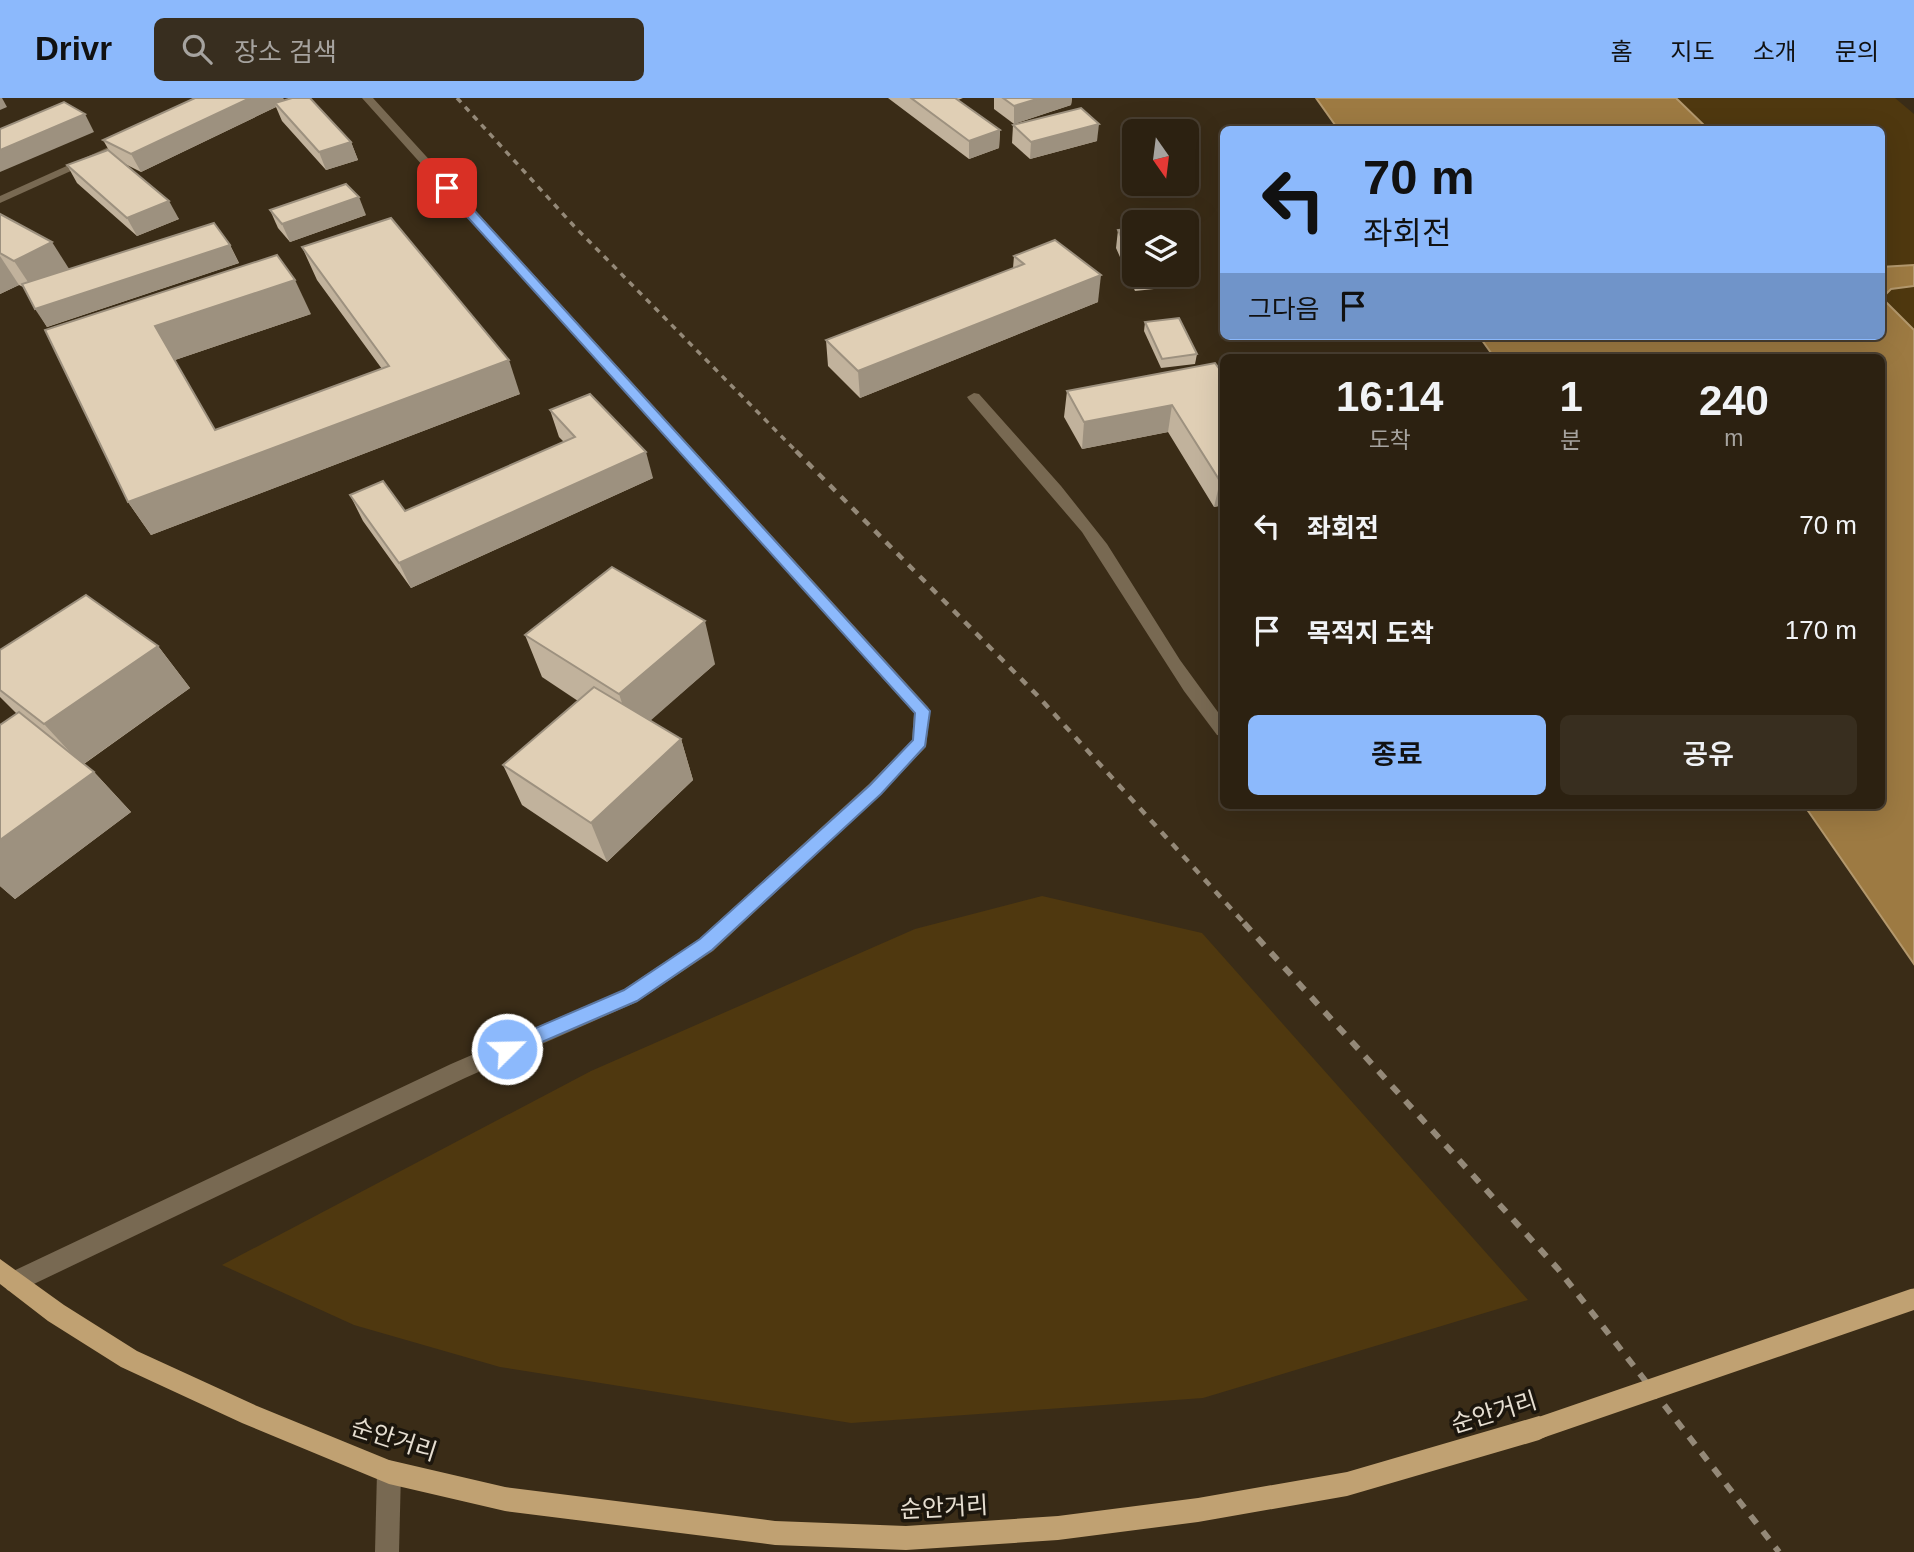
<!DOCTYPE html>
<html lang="ko">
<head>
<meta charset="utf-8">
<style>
  :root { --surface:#2c2111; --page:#382e1f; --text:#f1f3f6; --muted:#a6a39f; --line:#483e31; --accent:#8cb9fc }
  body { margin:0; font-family:Helvetica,"Noto Sans KR",sans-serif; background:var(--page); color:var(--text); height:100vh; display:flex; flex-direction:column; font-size:26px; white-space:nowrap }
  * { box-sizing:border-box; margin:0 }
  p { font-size:23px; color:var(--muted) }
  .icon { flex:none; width:38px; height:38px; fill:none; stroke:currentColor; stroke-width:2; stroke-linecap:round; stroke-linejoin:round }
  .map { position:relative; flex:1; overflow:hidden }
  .drawer { position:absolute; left:1220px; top:256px; width:665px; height:455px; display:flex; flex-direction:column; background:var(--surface); border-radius:10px; box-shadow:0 7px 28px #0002,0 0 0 2px var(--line) }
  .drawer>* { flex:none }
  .banner { position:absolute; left:1220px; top:28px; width:665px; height:214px; border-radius:10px; box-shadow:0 7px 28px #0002,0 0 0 2px var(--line); background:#8cb9fc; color:#111; overflow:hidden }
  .needle { width:46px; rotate:166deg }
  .fabs { position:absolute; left:1122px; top:21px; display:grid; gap:14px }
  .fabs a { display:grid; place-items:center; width:77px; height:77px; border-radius:10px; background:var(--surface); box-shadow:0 7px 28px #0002,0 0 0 2px var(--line); font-size:35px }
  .pin { position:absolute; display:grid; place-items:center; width:60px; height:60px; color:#fff; margin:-30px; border-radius:14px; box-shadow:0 4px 10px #0006 }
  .me { position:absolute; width:77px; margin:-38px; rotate:67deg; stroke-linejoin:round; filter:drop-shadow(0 0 5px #0008) }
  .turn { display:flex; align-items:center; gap:24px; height:147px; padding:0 28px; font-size:32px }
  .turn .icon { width:91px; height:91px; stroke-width:2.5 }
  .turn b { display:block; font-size:49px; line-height:60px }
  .then { display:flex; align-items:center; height:66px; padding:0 28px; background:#0003; gap:14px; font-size:26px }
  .eta { display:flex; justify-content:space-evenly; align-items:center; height:119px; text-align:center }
  .eta b { font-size:42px; font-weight:600; line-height:49px }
  .primary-button { display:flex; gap:14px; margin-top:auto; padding:14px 28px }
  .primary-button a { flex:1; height:80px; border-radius:10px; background:var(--accent); color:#111; font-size:28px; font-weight:600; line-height:80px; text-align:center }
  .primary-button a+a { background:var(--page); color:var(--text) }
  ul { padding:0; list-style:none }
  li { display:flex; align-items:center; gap:21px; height:105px; padding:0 28px }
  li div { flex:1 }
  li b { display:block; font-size:26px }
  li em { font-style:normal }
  header { display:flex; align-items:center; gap:42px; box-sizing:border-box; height:98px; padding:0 35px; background:var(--accent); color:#111 }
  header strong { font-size:33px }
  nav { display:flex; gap:38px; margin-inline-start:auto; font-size:24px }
  .search { width:490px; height:63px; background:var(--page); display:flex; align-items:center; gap:18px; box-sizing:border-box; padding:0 24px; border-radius:10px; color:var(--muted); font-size:26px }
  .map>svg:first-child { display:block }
  .green { fill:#4f380f }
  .water { fill:#9d7a42; stroke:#b3986d; stroke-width:2 }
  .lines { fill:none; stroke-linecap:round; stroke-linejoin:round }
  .minor { fill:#786952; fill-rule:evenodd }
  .major { fill:#c0a172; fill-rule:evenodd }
  .rail-far2 { stroke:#948978; stroke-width:3.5; stroke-dasharray:6 6; stroke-linecap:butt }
  .rail-far1 { stroke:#948978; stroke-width:4.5; stroke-dasharray:8 8; stroke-linecap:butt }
  .rail { stroke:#948978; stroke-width:6; stroke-dasharray:10 10; stroke-linecap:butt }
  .major-bridge { stroke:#c0a172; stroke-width:21 }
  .wall { fill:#c1b29c }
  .shaded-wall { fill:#9d917f }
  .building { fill:#e0cfb5; stroke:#9d917f; stroke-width:2 }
  .route { fill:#8cb9fc; stroke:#5b78a4; stroke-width:2 }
  .labels { text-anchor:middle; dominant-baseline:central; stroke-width:7; stroke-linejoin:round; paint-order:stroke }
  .near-street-label { font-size:24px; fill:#e6ded1; stroke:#1c160d }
</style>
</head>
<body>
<header>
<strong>Drivr</strong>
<div class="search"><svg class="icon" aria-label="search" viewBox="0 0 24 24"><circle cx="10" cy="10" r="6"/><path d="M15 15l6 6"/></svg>장소 검색</div>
<nav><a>홈</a><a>지도</a><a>소개</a><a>문의</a></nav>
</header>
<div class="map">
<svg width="1914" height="1454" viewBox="0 0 1914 1454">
  <rect width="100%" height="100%" fill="#3a2c17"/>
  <g class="green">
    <polygon points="1676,0 1895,0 1914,16 1914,167 1881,169 1881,32 1708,31"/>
    <polygon points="1914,188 1914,232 1882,200 1891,191"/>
    <polygon points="1042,798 1202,835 1528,1202 1203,1300 851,1325 500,1269 354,1227 222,1167 591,973 915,831"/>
  </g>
  <g class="water">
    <polygon points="1316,0 1676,0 1708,31 1338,31"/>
    <polygon points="1914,167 1914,188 1891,191 1882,200 1914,232 1914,866 1804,707 1881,707 1881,259 1494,259 1479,238 1881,238 1881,169"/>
  </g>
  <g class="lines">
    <g class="minor">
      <polygon points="362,0 373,0 928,609 930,613 926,649 881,696 713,853 637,904 465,980 15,1195 7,1192 4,1184 7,1176 451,966 623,892 699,841 869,686 912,642 914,615"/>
      <polygon points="131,39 135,40 135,44 0,105 0,98"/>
      <polygon points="974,295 979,296 1061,388 1107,446 1180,562 1223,621 1223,638 1217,637 1184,593 1082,434 969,302 967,299"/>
      <polygon points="389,1362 397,1366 401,1374 399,1454 375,1454 377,1374 381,1366"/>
    </g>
    <polygon class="major" points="0,1161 64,1207 137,1253 257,1308 389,1362 505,1389 775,1423 906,1428 1058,1418 1198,1400 1347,1374 1539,1318 1547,1322 1551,1330 1547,1338 1539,1342 1347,1398 1198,1424 1058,1442 906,1452 775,1447 505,1413 389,1386 242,1325 121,1269 48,1223 0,1186"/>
    <polyline class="rail-far2" points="457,0 574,128 798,355"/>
    <polyline class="rail-far1" points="796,353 1036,596 1245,826"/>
    <polyline class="rail" points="1244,825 1558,1171 1779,1454"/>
    <polyline class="major-bridge" points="1539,1330 1914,1201"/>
  </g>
  <g class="wall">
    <polygon points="195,0 283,0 284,2 351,44 358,62 326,72 282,23 276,9 141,74 123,65 179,121 137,138 77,85 67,67 110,54 103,42"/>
    <polygon points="888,0 963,0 958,2 1000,32 999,50 969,61"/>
    <polygon points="994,0 1072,0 1071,7 1014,26 994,11"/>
    <polygon points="1013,27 1097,43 1030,61 1012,45"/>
    <polygon points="270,112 366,117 290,144 278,130"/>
    <polygon points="0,116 69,171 230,147 239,165 47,229 23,189 19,187 0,196"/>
    <polygon points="1134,130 1134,177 1175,177 1173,189 1135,193 1116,150 1118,132"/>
    <polygon points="302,149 520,296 151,437 128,404 45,232 311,216 175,262 215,332 382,271 317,182"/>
    <polygon points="1014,158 1098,204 860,300 828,268 826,242 1013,170"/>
    <polygon points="1145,224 1197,256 1195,266 1161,270 1144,233"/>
    <polygon points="1223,276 1223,407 1214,409 1168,334 1082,351 1064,319 1067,293"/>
    <polygon points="550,312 653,380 411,490 363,423 350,397 405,413 564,344 559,339"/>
    <polygon points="525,537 715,566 650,622 681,641 693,682 607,764 522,707 503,667 578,603 542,579"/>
    <polygon points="158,548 190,590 84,666 94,674 131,714 15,801 0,788 0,627 17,616 0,599 0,552"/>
  </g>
  <g class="shaded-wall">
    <polygon points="0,0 2,0 7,9 0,12"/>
    <polygon points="250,0 283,0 285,5 275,5 276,9 141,74 131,56"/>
    <polygon points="1040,0 1072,0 1071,7 1014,26 1014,8"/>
    <polygon points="85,16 94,34 0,74 0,52"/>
    <polygon points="1099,26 1097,43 1030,61 1031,44"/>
    <polygon points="1000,32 999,50 969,61 969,43"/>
    <polygon points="351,44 358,62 326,72 319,54"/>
    <polygon points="359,99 366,117 290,144 282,126"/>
    <polygon points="169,103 179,121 137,138 127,120"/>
    <polygon points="52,144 73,177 36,196 14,163"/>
    <polygon points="230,147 239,165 47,229 35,211"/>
    <polygon points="0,158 19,187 0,196"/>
    <polygon points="1101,177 1098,204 860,300 858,273"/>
    <polygon points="295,182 311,216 175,262 155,228"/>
    <polygon points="509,262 520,296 151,437 128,404"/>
    <polygon points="1172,307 1168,334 1082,351 1084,324"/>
    <polygon points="646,354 653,380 411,490 399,465"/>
    <polygon points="1223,382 1223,407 1214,409 1220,383"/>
    <polygon points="705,523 715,566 633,638 619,596"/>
    <polygon points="158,548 190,590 82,667 44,626"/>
    <polygon points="681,641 693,682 607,764 591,725"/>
    <polygon points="94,674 131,714 15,801 0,788 0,742"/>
  </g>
  <g class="building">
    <polygon points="195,0 250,0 131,56 103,42"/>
    <polygon points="292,0 310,0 351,44 319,54 275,5"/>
    <polygon points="911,0 955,0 1000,32 969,43"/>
    <polygon points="1003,0 1040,0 1014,8"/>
    <polygon points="64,4 85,16 0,52 0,31"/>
    <polygon points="1081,10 1099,26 1031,44 1013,27"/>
    <polygon points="108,52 169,103 127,120 67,67"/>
    <polygon points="346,86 359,99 282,126 270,112"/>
    <polygon points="0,116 52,144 14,163 0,155"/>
    <polygon points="391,120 509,262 128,404 45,232 277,157 295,182 155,228 215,332 389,268 302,149"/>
    <polygon points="214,125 230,147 35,211 22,186"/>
    <polygon points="1134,130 1134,167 1118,132"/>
    <polygon points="1055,142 1101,177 858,273 826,242 1024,166 1014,158"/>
    <polygon points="1179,220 1197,256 1162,261 1145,224"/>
    <polygon points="1215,265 1223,276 1223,382 1220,383 1172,307 1084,324 1067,293"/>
    <polygon points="590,296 646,354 399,465 350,397 383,383 405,413 575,339 550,312"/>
    <polygon points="612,469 705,523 619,596 525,537"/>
    <polygon points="86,497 158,548 44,626 0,592 0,552"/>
    <polygon points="594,589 681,641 591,725 503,667"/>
    <polygon points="19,614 94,674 0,742 0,627"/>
  </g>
  <polygon class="route" points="443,87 451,87 930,613 925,648 881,696 712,852 637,903 507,959 501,957 498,951 501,945 624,892 700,841 870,687 913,642 915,615 443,92"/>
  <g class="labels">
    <g class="near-street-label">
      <text transform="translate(1494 1314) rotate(-17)">순안거리</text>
      <text transform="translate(394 1341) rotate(18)">순안거리</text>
      <text transform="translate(944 1409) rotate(-3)">순안거리</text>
    </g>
  </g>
</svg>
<div class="fabs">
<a><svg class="needle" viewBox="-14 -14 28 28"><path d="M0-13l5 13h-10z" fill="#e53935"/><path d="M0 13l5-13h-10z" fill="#a6a39f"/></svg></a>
<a><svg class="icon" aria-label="layers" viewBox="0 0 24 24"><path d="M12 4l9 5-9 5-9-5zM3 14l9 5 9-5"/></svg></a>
</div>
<div class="pin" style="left:447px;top:90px;background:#d93025"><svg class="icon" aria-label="arrive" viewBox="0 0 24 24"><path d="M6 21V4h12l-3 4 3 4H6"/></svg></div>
<svg class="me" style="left:507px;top:951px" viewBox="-20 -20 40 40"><circle r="17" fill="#8cb9fc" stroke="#fff" stroke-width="3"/><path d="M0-11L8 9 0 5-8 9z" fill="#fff"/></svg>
<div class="banner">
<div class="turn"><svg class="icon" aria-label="left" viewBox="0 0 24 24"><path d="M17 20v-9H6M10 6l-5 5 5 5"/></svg><div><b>70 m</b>좌회전</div></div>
<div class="then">그다음<svg class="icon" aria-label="arrive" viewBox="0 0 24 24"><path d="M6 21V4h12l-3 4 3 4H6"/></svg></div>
</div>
<section class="drawer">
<div class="eta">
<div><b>16:14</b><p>도착</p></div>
<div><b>1</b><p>분</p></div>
<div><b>240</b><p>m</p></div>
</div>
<ul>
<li><svg class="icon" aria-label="left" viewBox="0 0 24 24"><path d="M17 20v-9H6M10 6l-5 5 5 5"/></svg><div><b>좌회전</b></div><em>70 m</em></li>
<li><svg class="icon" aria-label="arrive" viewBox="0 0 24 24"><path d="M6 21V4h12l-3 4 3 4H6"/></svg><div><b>목적지 도착</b></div><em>170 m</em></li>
</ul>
<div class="primary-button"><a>종료</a><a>공유</a></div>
</section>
</div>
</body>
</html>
